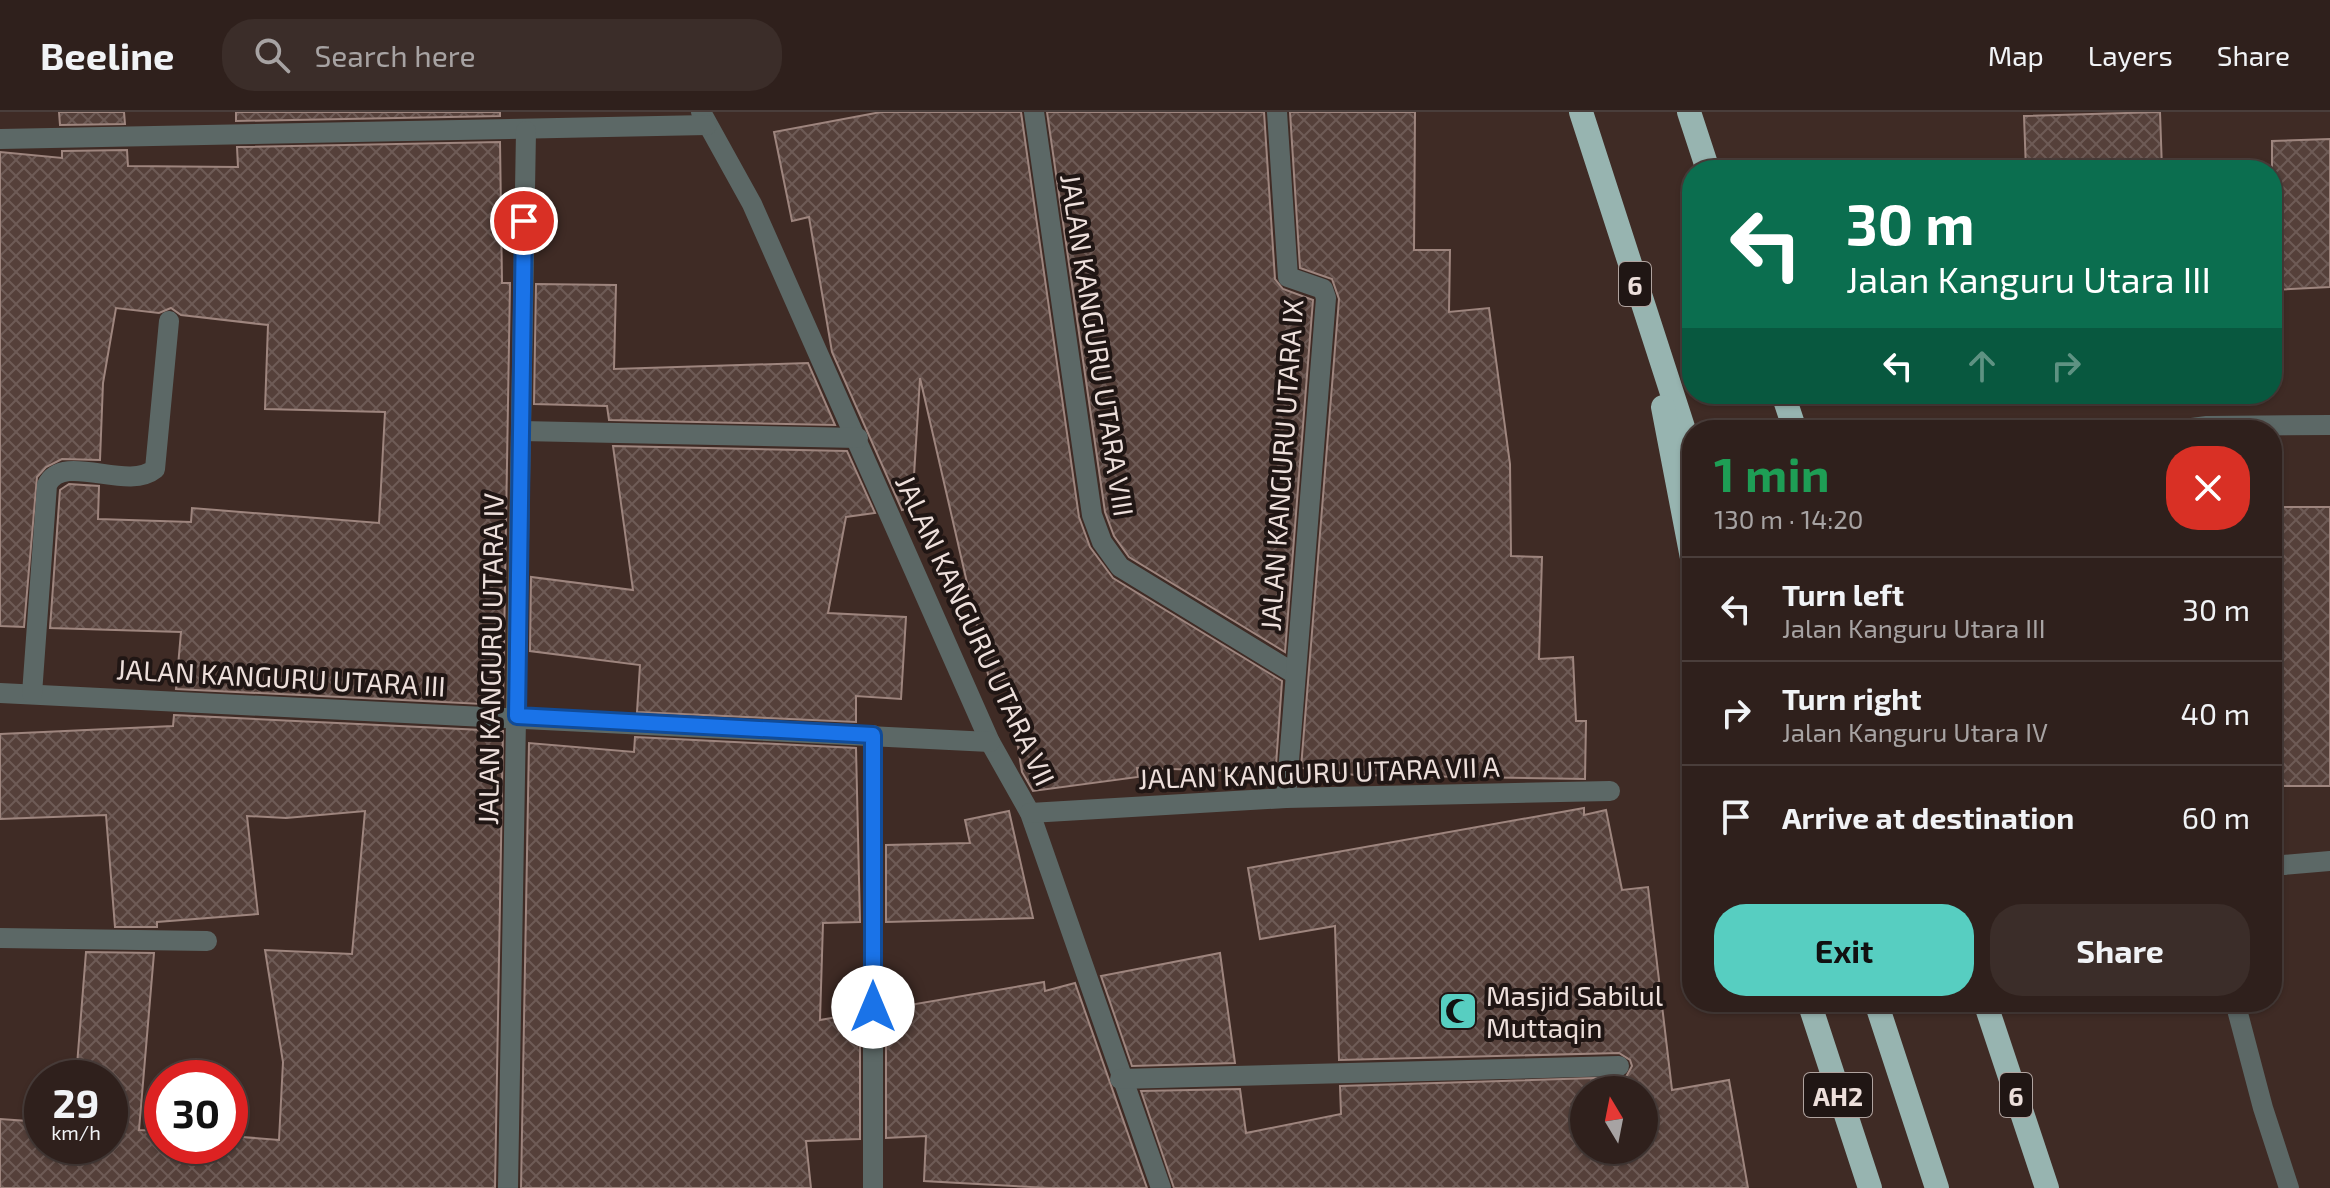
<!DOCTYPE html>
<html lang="en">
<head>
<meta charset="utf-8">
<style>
  :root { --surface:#2f201c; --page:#3b2d29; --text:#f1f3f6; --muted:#a7a3a3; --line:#4a3e3b; --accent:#57cec1 }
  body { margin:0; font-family:"Exo 2",sans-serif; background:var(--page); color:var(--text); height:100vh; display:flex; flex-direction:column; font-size:30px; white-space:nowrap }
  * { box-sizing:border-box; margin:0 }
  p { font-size:26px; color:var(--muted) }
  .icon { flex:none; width:44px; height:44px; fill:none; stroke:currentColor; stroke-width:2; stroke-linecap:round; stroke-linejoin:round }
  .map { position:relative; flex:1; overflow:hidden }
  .drawer { position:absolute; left:1682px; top:308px; width:600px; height:592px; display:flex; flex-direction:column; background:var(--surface); border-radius:32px; box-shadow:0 2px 6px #0004,0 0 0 2px var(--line) }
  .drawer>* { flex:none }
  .guide { position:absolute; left:1682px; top:48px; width:600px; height:244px; border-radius:32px; box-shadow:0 2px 6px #0004,0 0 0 2px var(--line); background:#0b6e4f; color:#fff; overflow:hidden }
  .needle { width:52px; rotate:350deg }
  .tools { position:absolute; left:1570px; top:964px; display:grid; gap:16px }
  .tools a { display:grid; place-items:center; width:88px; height:88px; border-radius:50%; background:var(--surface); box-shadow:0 2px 6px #0004,0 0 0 2px var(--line); font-size:40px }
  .speed { position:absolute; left:24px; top:948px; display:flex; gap:16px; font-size:40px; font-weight:700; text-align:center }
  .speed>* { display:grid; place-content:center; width:104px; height:104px; border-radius:50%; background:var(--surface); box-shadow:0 2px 6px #0004,0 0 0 2px var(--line); line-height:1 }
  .speed small { font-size:20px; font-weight:400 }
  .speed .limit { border:12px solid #d22; background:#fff; color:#111 }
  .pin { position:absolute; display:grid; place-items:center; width:68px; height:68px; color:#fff; margin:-34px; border:4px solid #fff; border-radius:50%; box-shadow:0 2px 8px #0007 }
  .me { position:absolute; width:88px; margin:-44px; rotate:0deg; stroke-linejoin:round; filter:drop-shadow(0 0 6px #0008) }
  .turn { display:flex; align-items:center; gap:28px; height:168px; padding:0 32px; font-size:36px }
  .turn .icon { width:104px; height:104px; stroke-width:2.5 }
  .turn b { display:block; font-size:56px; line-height:68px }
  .lanes { display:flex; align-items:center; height:76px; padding:0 32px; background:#0003; justify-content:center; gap:40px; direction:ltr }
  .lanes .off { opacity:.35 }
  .round { display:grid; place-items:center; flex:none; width:84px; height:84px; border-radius:32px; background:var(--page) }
  .summary { display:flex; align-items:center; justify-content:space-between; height:136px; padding:0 32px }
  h1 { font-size:48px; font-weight:700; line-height:60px; color:#1e9e55 }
  .action { display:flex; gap:16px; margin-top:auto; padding:16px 32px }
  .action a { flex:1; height:92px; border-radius:32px; background:var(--accent); color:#111; font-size:32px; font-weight:700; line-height:92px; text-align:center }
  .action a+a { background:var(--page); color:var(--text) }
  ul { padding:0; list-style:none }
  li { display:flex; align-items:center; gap:24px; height:104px; padding:0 32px; border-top:2px solid var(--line) }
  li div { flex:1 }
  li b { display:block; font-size:30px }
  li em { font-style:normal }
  header { display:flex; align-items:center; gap:48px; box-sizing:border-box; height:112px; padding:0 40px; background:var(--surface); border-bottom:2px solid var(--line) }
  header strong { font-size:38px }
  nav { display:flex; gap:44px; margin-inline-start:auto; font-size:28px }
  .search { width:560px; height:72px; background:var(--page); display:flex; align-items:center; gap:20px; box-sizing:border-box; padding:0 28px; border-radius:32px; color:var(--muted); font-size:30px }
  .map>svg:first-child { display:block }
  .building { fill:url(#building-cross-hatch); stroke:#9e857e; stroke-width:2; fill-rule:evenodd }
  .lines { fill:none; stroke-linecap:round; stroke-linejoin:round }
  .street { stroke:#5c6866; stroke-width:20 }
  .highway { stroke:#97b4b0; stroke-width:24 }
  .route-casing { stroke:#114b97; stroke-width:20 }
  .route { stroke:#1a73e8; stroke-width:14 }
  .labels { text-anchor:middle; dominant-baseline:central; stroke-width:8; stroke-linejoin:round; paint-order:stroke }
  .shield { fill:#201614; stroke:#b0a39f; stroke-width:2 }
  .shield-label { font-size:26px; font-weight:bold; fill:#eddfdb }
  .street-label { font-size:28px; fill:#eddfdb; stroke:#201614 }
  .poi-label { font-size:28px; fill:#eddfdb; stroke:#201614; text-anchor:start }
</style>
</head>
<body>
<header>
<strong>Beeline</strong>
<div class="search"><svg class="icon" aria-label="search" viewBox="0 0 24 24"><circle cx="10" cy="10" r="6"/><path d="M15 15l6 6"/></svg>Search here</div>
<nav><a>Map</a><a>Layers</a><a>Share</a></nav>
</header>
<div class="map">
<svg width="2330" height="1076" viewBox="0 0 2330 1076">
  <defs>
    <pattern id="building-cross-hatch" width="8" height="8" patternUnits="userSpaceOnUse" patternTransform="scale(2)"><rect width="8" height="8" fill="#55403a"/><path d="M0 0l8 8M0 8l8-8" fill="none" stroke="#6e5b56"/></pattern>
  </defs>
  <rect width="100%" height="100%" fill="#3f2b25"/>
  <g class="building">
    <polygon points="59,0 124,0 125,12 60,13"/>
    <polygon points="236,0 500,0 500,4 236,9"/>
    <polygon points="881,0 1021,0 1079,405 1090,435 1113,466 1282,569 1276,653 1271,653 1271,660 1137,656 1138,665 1033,679 1022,660 1007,567 990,571 920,266 912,396 902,398 832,240 809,105 792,109 774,20"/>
    <polygon points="1047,0 1264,0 1275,167 1283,177 1313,188 1285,540 1129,445 1114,424 1105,400"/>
    <polygon points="1290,0 1415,0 1414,138 1450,138 1449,200 1489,196 1510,352 1511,444 1542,445 1539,547 1573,545 1576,609 1586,609 1585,667 1355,663 1301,656 1339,187 1332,167 1300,156"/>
    <polygon points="2160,0 2162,58 2026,58 2024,4"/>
    <polygon points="2330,27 2330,175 2272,178 2272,29"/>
    <polygon points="500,30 502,171 510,171 503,593 176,577 181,520 50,516 60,378 69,372 99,374 98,407 191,410 192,396 379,411 385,300 265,297 268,213 181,203 171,196 159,201 116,196 103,271 100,348 62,347 46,355 37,365 24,515 0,514 0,40 62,46 62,39 127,38 128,54 238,55 237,35"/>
    <polygon points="536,172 616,173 614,257 808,251 835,313 609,308 607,294 534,292"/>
    <polygon points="613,334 847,339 875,401 846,405 828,501 906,505 901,587 856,584 856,610 637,600 640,553 530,539 531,465 633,478"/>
    <rect x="2272" y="395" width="58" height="279"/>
    <polygon points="174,603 503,619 495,1076 0,1076 0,1007 42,1010 42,1034 110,1034 110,966 76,966 86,840 154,841 139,1018 162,1019 162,1034 230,1034 230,1024 279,1028 283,950 265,838 352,842 365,699 286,706 247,704 258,802 157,810 157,815 115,815 106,703 0,707 0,622 173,614"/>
    <polygon points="635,625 856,636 860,810 823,811 820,908 860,901 860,1027 806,1029 811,1076 521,1076 529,631 634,640"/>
    <path d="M 1584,696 L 1584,703 L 1606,698 L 1622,778 L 1648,775 L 1672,978 L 1729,968 L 1748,1076 L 1174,1076 L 1141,979 L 1240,977 L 1246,1021 L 1341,1002 L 1340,974 L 1626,965 L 1632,954 L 1630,948 L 1619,941 L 1339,948 L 1335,814 L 1260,827 L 1248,756 ZM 1584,978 L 1644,978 L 1644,1038 L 1584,1038 Z"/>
    <polygon points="1009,699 1033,806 886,810 886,733 970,731 965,708"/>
    <polygon points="1220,841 1235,951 1132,954 1101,864"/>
    <polygon points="1044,870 1045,879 1075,871 1147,1076 1049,1076 924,1069 926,1024 886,1026 886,897"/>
  </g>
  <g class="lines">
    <g class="street">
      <polyline points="701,0 752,92 990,630 1030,701 1161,1076"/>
      <polyline points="1034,0 1092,403 1102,430 1120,455 1295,562"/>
      <polyline points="1277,0 1288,165 1323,177 1326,186 1286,686"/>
      <polyline points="0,27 707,13"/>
      <polyline points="2177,318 2207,314 2330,313"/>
      <polyline points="521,319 858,326"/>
      <polyline points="0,581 990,630"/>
      <path d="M 32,582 L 47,373 C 63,339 127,380 155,357 L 169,209"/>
      <polyline points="873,623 873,1076"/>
      <polyline points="1030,701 1286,686 1610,679"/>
      <polyline points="2272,754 2330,749"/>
      <polyline points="0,826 207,829"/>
      <polyline points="2235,890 2263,996 2289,1076"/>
      <polyline points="1120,967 1619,954"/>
      <polyline points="508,1076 526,19"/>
    </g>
    <g class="highway">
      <polyline points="1581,0 1692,343"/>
      <polyline points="1689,0 1708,58"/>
      <polyline points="1783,282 1795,318"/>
      <polyline points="1663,295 1692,446"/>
      <polyline points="1809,890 1870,1076"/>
      <polyline points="1876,890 1937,1076"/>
      <polyline points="1985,890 2047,1076"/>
    </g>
  </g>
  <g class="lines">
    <g class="route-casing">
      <polyline id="route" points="524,109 517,604 873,623 873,895"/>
    </g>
    <use href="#route" class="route"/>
  </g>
  <defs>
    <g id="mosque-square" transform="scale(2)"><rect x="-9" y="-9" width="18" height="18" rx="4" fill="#57cec1" stroke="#201614"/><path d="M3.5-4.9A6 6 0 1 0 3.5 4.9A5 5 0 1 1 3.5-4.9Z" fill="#111"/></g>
  </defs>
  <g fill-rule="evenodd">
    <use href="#mosque-square" x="1458" y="899"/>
  </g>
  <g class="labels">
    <g class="shield">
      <rect x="1619" y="150" width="32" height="44" rx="6"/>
      <rect x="1804" y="961" width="68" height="44" rx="6"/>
      <rect x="2000" y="961" width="32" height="44" rx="6"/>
    </g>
    <g class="shield-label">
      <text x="1635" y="172">6</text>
      <text x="1838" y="983">AH2</text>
      <text x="2016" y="983">6</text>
    </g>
    <g class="street-label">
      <text transform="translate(1098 233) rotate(81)">JALAN KANGURU UTARA VIII</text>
      <text transform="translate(1281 353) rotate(-86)">JALAN KANGURU UTARA IX</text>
      <text transform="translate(976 518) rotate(65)">JALAN KANGURU UTARA VII</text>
      <text transform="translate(490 547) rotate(-89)">JALAN KANGURU UTARA IV</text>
      <text transform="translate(281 565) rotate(3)">JALAN KANGURU UTARA III</text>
      <text transform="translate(1319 660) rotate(-2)">JALAN KANGURU UTARA VII A</text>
    </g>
    <g class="poi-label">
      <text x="1486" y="883">Masjid Sabilul<tspan x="1486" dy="32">Muttaqin</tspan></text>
    </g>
  </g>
</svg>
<div class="tools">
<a><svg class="needle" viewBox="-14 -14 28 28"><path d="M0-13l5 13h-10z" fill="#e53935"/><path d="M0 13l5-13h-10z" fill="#a7a3a3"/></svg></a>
</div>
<div class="speed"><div>29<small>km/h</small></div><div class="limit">30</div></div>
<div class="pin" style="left:524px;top:109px;background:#d93025"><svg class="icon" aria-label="arrive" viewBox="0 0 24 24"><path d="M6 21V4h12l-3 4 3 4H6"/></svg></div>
<svg class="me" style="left:873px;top:895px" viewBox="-20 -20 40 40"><circle r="19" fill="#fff"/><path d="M0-13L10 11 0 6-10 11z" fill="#1a73e8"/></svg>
<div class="guide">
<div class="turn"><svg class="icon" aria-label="left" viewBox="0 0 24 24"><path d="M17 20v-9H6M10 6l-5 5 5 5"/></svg><div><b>30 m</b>Jalan Kanguru Utara III</div></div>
<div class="lanes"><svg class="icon" aria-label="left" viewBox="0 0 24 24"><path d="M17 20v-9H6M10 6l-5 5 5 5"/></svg><svg class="icon off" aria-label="ahead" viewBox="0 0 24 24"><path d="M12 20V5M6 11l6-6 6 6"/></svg><svg class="icon off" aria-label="right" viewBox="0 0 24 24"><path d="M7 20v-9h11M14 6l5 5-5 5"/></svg></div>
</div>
<section class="drawer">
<div class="summary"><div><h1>1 min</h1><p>130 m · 14:20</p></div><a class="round" style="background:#d93025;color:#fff"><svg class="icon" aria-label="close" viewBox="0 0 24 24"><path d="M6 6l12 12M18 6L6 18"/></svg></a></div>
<ul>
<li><svg class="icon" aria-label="left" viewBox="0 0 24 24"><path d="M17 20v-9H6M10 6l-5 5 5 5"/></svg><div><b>Turn left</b><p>Jalan Kanguru Utara III</p></div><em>30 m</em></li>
<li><svg class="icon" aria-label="right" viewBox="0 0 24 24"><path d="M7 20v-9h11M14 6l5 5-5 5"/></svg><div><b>Turn right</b><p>Jalan Kanguru Utara IV</p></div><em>40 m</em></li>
<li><svg class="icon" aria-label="arrive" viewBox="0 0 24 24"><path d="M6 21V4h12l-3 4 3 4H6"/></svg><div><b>Arrive at destination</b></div><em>60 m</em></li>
</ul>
<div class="action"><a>Exit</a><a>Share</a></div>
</section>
</div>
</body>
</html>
